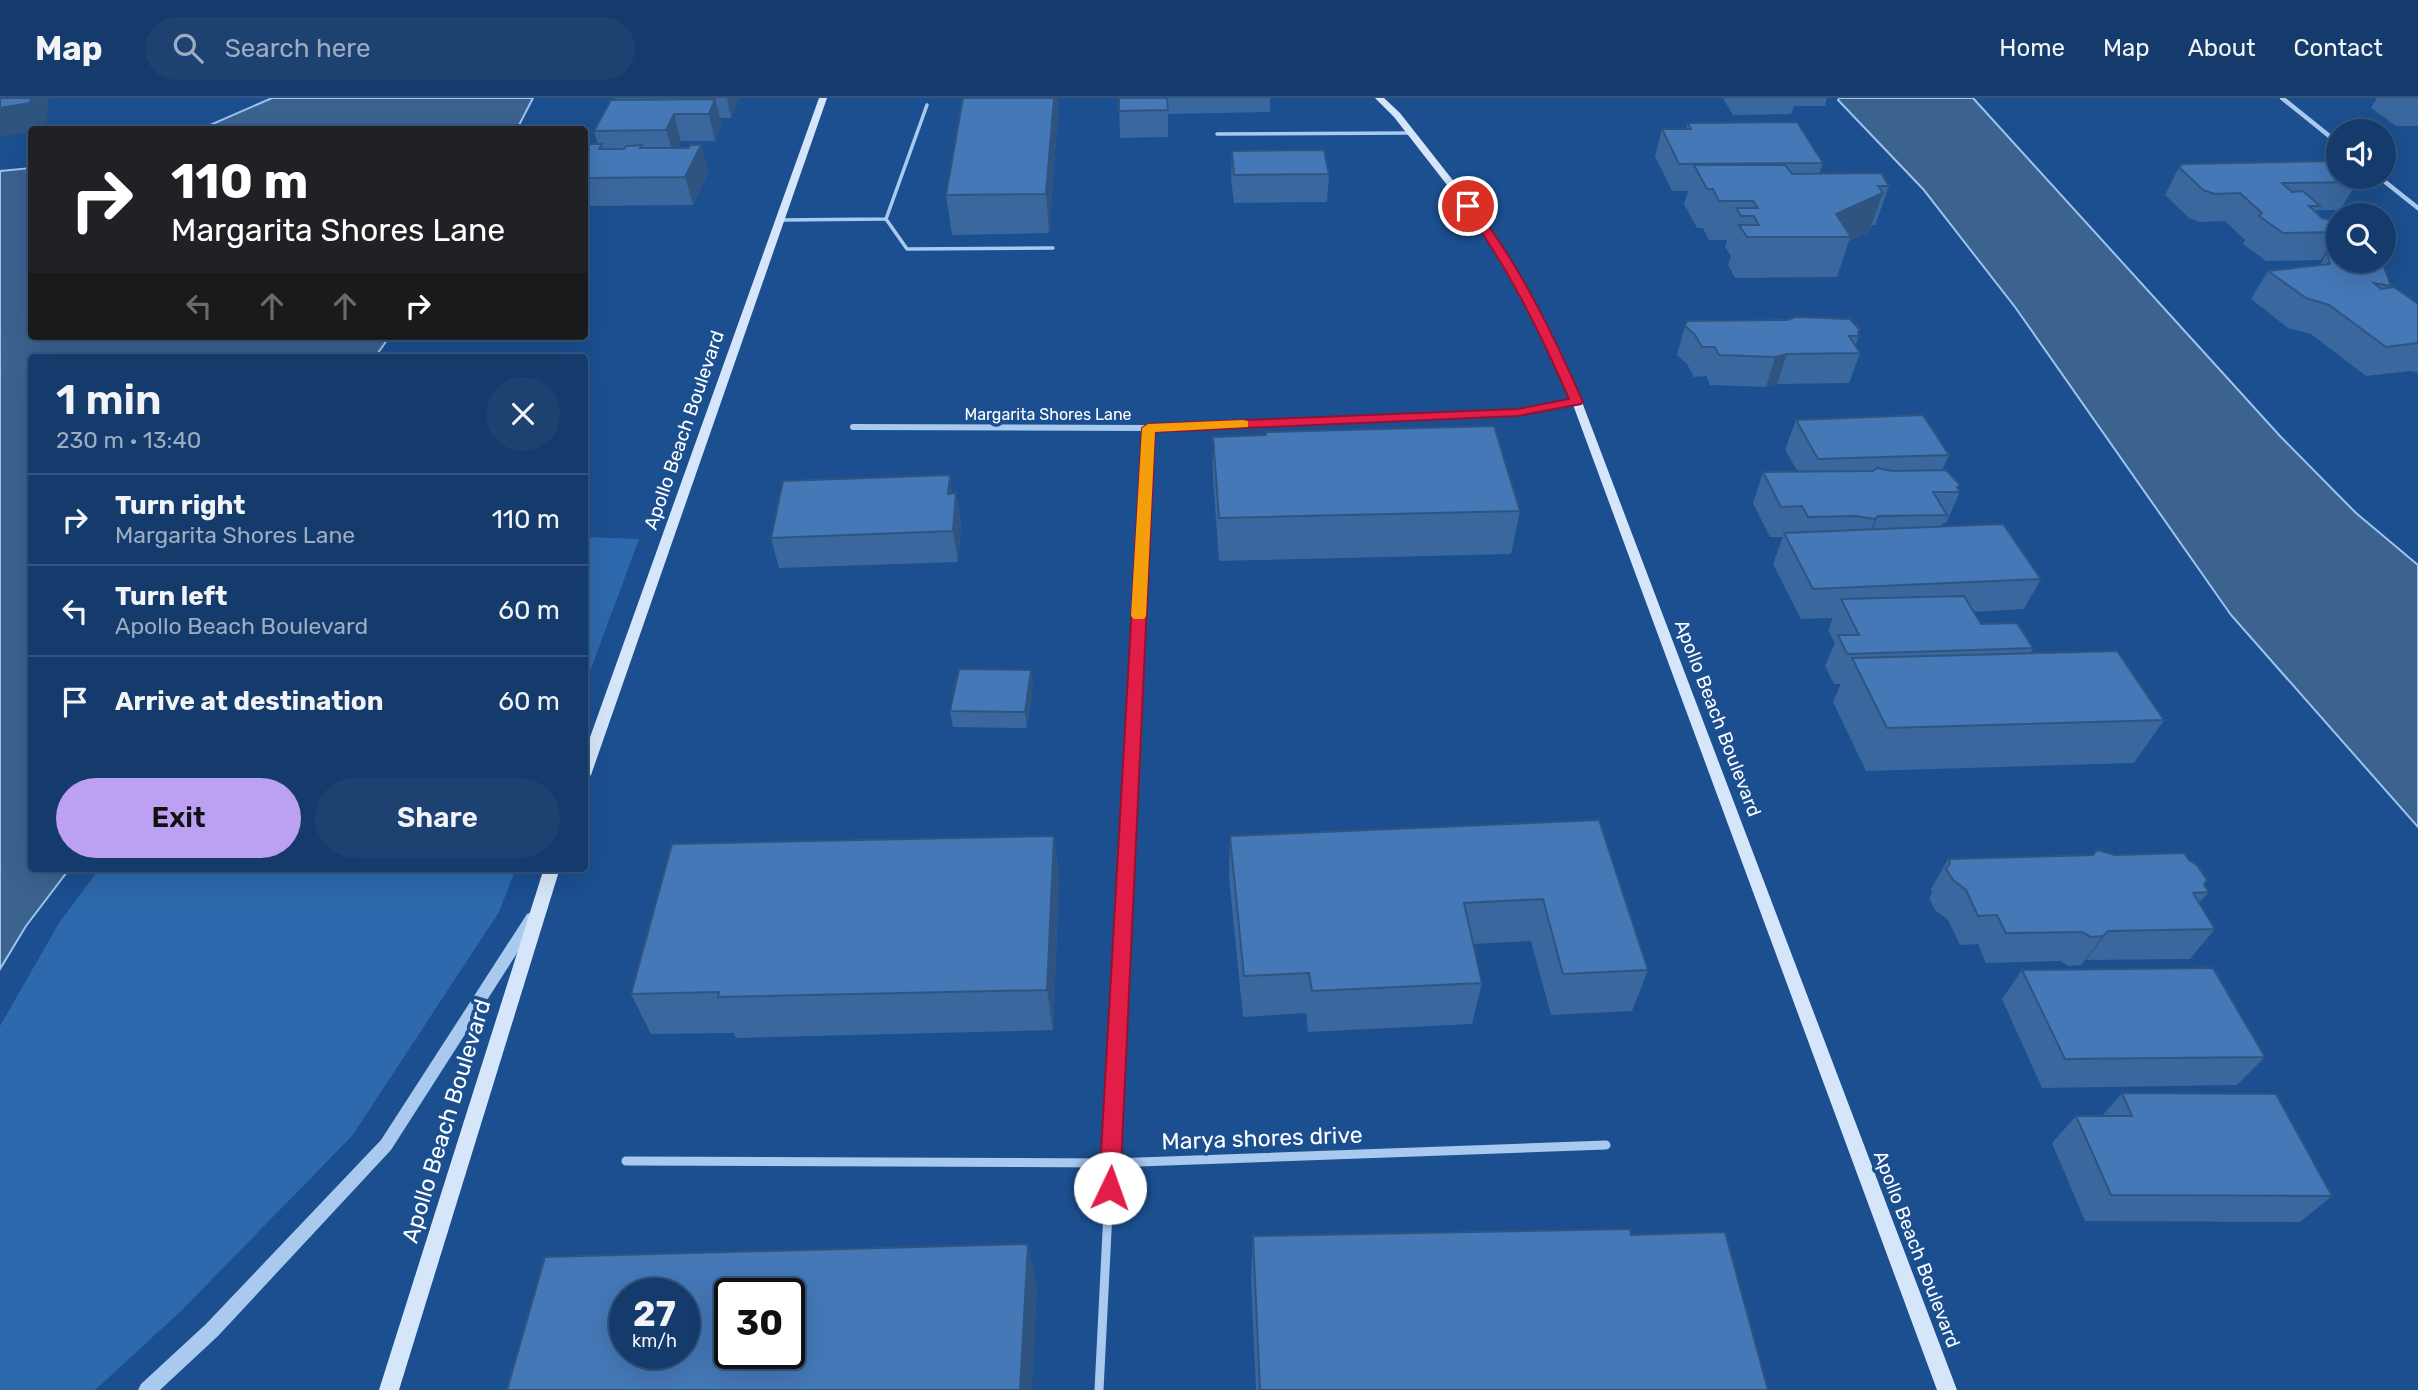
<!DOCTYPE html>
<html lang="en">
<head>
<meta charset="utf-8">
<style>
  :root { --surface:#143b6b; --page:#1d4271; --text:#f1f3f6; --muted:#9dadc1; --line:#33557e; --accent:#bca0f2 }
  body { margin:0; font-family:Rubik,sans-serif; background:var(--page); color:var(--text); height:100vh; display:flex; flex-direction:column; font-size:26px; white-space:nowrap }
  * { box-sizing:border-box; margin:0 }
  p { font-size:23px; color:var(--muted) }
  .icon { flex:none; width:38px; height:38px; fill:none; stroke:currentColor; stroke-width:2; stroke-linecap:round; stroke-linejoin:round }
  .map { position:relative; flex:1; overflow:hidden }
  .side { position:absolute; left:28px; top:256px; width:560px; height:518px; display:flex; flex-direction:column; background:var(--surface); border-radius:7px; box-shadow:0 7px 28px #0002,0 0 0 2px var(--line) }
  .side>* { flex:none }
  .top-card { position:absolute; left:28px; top:28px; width:560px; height:214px; border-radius:7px; box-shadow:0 7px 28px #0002,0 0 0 2px var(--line); background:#202124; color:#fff; overflow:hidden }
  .buttons { position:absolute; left:2326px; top:21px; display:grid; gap:14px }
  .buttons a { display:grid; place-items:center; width:70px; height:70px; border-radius:50%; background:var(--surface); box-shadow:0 7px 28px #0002,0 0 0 2px var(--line); font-size:35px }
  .speed { position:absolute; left:609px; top:1180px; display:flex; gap:14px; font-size:35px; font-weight:700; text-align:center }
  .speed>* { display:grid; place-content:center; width:91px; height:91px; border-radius:50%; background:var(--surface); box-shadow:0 7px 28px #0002,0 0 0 2px var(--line); line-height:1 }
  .speed small { font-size:18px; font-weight:400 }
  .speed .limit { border:4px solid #111; border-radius:10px; background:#fff; color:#111 }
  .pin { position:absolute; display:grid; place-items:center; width:60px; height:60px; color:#fff; margin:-30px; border:4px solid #fff; border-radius:50%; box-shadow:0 2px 7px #0007 }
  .me { position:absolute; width:77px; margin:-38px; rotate:3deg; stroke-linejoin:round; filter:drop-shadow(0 0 5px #0008) }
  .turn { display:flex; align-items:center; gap:24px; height:147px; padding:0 28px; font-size:32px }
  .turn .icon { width:91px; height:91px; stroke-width:2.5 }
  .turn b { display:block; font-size:49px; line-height:60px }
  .lanes { display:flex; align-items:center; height:66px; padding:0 28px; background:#0003; justify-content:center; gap:35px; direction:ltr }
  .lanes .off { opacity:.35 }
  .round { display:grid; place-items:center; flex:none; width:74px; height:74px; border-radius:37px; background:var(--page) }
  .headline { display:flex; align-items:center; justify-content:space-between; height:119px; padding:0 28px }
  h1 { font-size:42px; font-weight:600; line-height:52px }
  .primary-button { display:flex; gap:14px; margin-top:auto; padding:14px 28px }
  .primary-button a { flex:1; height:80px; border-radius:42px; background:var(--accent); color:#111; font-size:28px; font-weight:600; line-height:80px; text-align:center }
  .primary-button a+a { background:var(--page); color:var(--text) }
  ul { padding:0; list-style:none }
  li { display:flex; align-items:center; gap:21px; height:91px; padding:0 28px; border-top:2px solid var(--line) }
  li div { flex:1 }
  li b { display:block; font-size:26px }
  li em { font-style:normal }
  header { display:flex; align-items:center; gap:42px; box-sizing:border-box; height:98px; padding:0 35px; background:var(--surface); border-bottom:2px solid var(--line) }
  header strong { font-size:33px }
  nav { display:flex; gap:38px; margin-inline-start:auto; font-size:24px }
  .search { width:490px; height:63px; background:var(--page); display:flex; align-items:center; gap:18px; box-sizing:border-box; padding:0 24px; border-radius:38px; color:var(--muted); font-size:26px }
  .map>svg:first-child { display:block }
  .green { fill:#2e69ad }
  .water { fill:#3c6290; stroke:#9cc4f0; stroke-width:2 }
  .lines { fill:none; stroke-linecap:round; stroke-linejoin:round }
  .service { stroke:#a9c9ee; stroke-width:3.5 }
  .minor-far3 { stroke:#a9c9ee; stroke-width:4.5 }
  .minor-far2 { stroke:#a9c9ee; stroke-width:6 }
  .minor-far1 { stroke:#a9c9ee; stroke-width:7 }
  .minor { stroke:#a9c9ee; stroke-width:9 }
  .tertiary { fill:#a9c9ee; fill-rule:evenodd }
  .secondary { fill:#d6e6fa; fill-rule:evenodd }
  .wall { fill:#3a679d }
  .shaded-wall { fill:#305480 }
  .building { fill:#4478b7; stroke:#305480; stroke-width:2; fill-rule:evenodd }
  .route { fill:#e11d48; stroke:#92132f; stroke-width:2 }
  .slow { fill:#f59e0b }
  .labels { text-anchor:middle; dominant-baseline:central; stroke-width:7; stroke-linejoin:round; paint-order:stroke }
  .far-street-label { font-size:16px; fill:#fff; stroke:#1b4f8f }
  .street-label { font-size:19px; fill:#fff; stroke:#1b4f8f }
  .near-street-label { font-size:23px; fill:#fff; stroke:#1b4f8f }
</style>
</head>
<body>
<header>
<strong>Map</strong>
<div class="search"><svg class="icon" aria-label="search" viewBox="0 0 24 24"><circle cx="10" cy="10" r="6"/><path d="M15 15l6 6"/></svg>Search here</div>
<nav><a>Home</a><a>Map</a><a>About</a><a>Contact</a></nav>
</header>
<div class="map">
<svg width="2418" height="1292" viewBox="0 0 2418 1292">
  <rect width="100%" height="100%" fill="#1b4f8f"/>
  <g class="green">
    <polygon points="585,439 639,441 585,587 584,439"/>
    <polygon points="100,770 516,770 499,814 352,1038 181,1213 95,1292 0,1292 0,928 59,825"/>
  </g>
  <g class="water">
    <polygon points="272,0 533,0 517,31 201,31"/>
    <polygon points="1839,0 1973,0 2280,338 2356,415 2418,467 2418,729 2231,517 2015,209 1923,91 1838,2"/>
    <polygon points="31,70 32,238 390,238 375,259 32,259 32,770 70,770 26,828 0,871 0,73"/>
  </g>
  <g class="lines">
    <g class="service">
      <polyline points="1217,36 1411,35"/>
      <polyline points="886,121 907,151 1053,150"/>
      <polyline points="780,122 886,121 927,7"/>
    </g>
    <g class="minor-far3">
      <polyline points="2282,0 2338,45"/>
      <polyline points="2379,79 2418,110"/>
    </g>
    <g class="minor-far2">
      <polyline points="853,329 1148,330 1518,315 1577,304"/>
      <polyline points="1139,508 1148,330"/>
    </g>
    <polyline class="minor-far1" points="1121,858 1139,507"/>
    <g class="minor">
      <polyline points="626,1063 1111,1065 1606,1047"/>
      <polyline points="1099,1292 1121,856"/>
    </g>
    <polygon class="tertiary" points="532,814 537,816 539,820 537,824 391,1052 218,1238 160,1292 138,1292 141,1286 206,1226 381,1042 527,816"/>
    <g class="secondary">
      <polygon points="819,0 827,0 591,677 584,682 584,656"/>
      <polygon points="1375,0 1384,0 1400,15 1488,127 1554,241 1582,304 1957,1292 1937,1292 1572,304 1544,241 1479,128 1394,19"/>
      <polygon points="544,770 560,770 399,1292 379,1292"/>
    </g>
  </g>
  <g class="wall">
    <polygon points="615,0 740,0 731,20 720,20 722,27 715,43 681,43 678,50 689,50 701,47 708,74 693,107 584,108 584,48 598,46 594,33 616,2"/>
    <polygon points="963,0 1059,0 1049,135 952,137 946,97"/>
    <polygon points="1119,0 1270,0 1270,14 1168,16 1168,39 1120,40"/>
    <polygon points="1723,0 1827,0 1825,8 1794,8 1791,16 1733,17"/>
    <polygon points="2377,0 2418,0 2418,28 2396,28 2371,10"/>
    <polygon points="1688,25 1823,65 1819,76 1889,88 1875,127 1872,127 1869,134 1849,143 1837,179 1735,180 1728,167 1731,158 1725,149 1727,142 1709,142 1703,130 1697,130 1684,106 1688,93 1672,93 1655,58 1662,31 1686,31"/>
    <polygon points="1232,53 1329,76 1327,104 1234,105 1231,81"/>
    <polygon points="2179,69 2357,84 2340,112 2317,112 2316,114 2322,120 2335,126 2333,130 2338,134 2321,162 2266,163 2243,146 2245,142 2225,123 2200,124 2189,120 2165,97"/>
    <polygon points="2327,155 2391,188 2390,189 2418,206 2418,275 2411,273 2366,278 2311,236 2288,230 2251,201 2268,173 2320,167"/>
    <polygon points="1685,228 1859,236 1855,249 1860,255 1849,285 1777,286 1766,289 1710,287 1706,278 1694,279 1687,266 1677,257"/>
    <polygon points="1796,322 1949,357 1942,372 1960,394 1946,425 1943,425 1942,428 2041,481 2024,511 1973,514 1981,526 2033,550 2030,556 2164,622 2134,665 1866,673 1833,604 1841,586 1834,586 1825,568 1835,545 1828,532 1833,520 1801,521 1773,466 1783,439 1770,439 1753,405 1763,374 1798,374 1785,352"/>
    <polygon points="1266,334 1520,413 1511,456 1219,463 1213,381 1213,339 1265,337"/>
    <polygon points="953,395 956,395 961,426 958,464 779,470 771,440"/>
    <polygon points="1033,588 1027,630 953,629 950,613"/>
    <polygon points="1599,722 1648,872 1632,913 1551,917 1531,843 1473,846 1482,885 1472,926 1308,934 1306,915 1243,919 1229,780 1230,738"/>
    <polygon points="1054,738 1059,780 1053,932 736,940 734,935 651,936 631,896"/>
    <polygon points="1948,761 2204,787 2209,794 2199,805 2215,831 2190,861 2086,862 2081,867 2069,868 2060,863 1986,865 1978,846 1960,847 1948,822 1935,812 1929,800 1932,795 1931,791"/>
    <polygon points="2022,872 2265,959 2237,987 2042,990 2002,901"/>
    <polygon points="2122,995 2332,1098 2300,1124 2085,1123 2052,1045 2076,1018 2102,1018"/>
    <polygon points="1631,1137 1768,1292 1256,1292 1251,1182 1253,1138"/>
  </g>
  <g class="shaded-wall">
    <polygon points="31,0 49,0 46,31 32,32 32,34 0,39 0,10"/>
    <polygon points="727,0 740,0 731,20"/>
    <polygon points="1054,0 1059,0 1059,5 1049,135 1046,96"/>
    <polygon points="715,1 722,27 715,43 709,16"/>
    <polygon points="674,16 681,43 674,59 666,32"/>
    <polygon points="701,47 708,74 693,107 685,79"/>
    <polygon points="1883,95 1869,134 1849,143 1851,139 1836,116"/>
    <polygon points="1787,256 1777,286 1766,289 1775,259"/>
    <polygon points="950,377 954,407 948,396"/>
    <polygon points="956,395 961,426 958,464 953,433"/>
    <polygon points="1878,418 1865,448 1862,452 1875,421"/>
    <polygon points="1031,572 1033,588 1027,630 1025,614"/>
    <polygon points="1054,738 1059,780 1053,932 1047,892"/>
    <polygon points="2108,833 2086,862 2081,867 2103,838"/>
    <polygon points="1028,1146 1037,1189 1032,1292 1020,1292"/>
  </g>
  <g class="building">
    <polygon points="0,0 31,0 30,5 0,10"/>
    <polygon points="963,0 1054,0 1046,96 946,97"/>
    <polygon points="1119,0 1167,0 1168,12 1119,13"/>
    <polygon points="715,1 709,16 674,16 666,32 594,33 611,2"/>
    <polygon points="1797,24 1823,65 1679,66 1662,31 1691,31 1688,25"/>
    <polygon points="586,46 602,46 599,51 624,51 626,48 642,47 640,50 689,50 690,47 701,47 685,79 584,80 584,48"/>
    <polygon points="1324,52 1329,76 1234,77 1232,53"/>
    <polygon points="2332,63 2338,68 2338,79 2351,79 2357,84 2282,85 2292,94 2303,93 2320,108 2309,108 2322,120 2331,122 2335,126 2333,129 2338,134 2283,135 2259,118 2262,115 2240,95 2215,96 2203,92 2179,69 2183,66"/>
    <polygon points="1694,67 1785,67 1792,76 1881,75 1889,88 1878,88 1883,95 1836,116 1851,139 1747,139 1739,127 1759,127 1754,118 1741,118 1736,110 1758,110 1753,103 1719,103 1713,91 1707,91"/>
    <polygon points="2327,155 2338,157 2338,163 2375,163 2382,164 2391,188 2374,185 2381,191 2394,189 2418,206 2418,245 2386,249 2329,207 2306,200 2268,173 2330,166"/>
    <polygon points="1796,219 1850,221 1860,232 1858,234 1859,238 1849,238 1860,255 1787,256 1775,259 1719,257 1715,249 1702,249 1695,237 1685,228 1687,223 1787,222"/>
    <polygon points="1923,317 1949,357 1818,361 1796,322"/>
    <polygon points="1494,328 1520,413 1219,420 1213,339 1266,337 1266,334"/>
    <polygon points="1877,370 1892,373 1946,372 1960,387 1957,389 1960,394 1933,394 1947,417 1878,418 1875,421 1856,418 1808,419 1802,408 1781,409 1763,374 1873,373"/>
    <polygon points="950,377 948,396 956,395 953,433 771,440 783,383"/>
    <polygon points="2003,426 2041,481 1813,491 1784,435"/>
    <polygon points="1964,498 1981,526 2017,525 2033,550 1847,556 1838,537 1859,537 1841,501"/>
    <polygon points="2117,553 2164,622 1887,630 1852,560"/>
    <polygon points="959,571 1031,572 1025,614 950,613"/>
    <polygon points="1599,722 1648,872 1563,876 1543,801 1464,805 1482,885 1312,893 1309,875 1244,878 1230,738"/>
    <polygon points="1054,738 1047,892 718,899 719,894 631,896 672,746"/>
    <polygon points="2097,752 2115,757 2184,755 2189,762 2197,767 2207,782 2204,787 2209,794 2193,795 2215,831 2108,833 2103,838 2091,839 2082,834 2006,835 1997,817 1978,818 1966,792 1953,782 1946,771 1950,765 1948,761 2093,757"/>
    <polygon points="2213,870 2265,959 2065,961 2022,872"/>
    <polygon points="2122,995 2276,996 2332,1098 2111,1097 2076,1018 2132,1018"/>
    <polygon points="1630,1131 1631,1137 1725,1134 1768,1292 1260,1292 1253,1138"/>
    <path d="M 1028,1146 L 1020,1292 L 507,1292 L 545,1159 ZM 625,1195 L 684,1195 L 684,1255 L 625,1255 ZM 730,1195 L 789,1195 L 789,1255 L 730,1255 Z"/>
  </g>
  <path class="route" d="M 1468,105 L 1472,106 C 1519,165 1553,236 1583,304 L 1581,306 L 1518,318 L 1155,334 L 1120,1090 L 1117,1097 L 1110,1099 L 1102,1097 L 1099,1090 L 1142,330 L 1148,326 L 1518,311 L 1569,301 C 1540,234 1507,167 1463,108 Z"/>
  <polygon class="slow" points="1243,322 1248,323 1248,329 1155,334 1146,518 1144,521 1134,521 1131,518 1142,330 1148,326"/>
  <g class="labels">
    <g class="far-street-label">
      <text x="1048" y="316">Margarita Shores Lane</text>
    </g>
    <g class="street-label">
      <text transform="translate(684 332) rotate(-71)">Apollo Beach Boulevard</text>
      <text transform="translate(1718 620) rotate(69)">Apollo Beach Boulevard</text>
      <text transform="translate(1917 1151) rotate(69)">Apollo Beach Boulevard</text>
    </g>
    <g class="near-street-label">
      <text transform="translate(446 1023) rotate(-73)">Apollo Beach Boulevard</text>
      <text transform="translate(1262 1040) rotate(-2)">Marya shores drive</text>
    </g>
  </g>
</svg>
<div class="buttons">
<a><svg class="icon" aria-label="sound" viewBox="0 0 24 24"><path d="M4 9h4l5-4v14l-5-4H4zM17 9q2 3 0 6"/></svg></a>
<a><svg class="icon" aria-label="search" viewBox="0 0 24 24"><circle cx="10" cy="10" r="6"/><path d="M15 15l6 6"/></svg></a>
</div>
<div class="speed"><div>27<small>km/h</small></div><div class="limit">30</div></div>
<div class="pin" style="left:1468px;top:108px;background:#d93025"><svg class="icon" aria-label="arrive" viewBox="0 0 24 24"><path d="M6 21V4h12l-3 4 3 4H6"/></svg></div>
<svg class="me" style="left:1110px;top:1090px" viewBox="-20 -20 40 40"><circle r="19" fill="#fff"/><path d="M0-13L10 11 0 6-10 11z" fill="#e11d48"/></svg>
<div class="top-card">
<div class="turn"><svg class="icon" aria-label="right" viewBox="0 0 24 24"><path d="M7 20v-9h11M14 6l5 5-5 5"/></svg><div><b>110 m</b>Margarita Shores Lane</div></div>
<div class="lanes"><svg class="icon off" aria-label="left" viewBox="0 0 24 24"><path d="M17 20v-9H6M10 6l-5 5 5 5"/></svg><svg class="icon off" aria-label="ahead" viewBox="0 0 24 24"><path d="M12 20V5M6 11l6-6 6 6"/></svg><svg class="icon off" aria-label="ahead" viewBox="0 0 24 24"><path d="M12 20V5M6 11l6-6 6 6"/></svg><svg class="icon" aria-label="right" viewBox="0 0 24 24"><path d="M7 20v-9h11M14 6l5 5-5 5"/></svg></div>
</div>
<section class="side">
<div class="headline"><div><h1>1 min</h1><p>230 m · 13:40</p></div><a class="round"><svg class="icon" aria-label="close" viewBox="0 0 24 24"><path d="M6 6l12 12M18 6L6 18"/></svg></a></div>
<ul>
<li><svg class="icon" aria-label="right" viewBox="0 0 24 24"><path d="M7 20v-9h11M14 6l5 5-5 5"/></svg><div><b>Turn right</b><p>Margarita Shores Lane</p></div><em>110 m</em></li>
<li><svg class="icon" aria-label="left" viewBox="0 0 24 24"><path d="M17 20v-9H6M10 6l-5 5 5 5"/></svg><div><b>Turn left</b><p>Apollo Beach Boulevard</p></div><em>60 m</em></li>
<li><svg class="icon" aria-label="arrive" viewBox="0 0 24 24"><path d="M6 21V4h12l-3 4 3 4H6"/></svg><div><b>Arrive at destination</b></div><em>60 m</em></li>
</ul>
<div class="primary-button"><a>Exit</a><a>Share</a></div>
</section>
</div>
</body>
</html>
